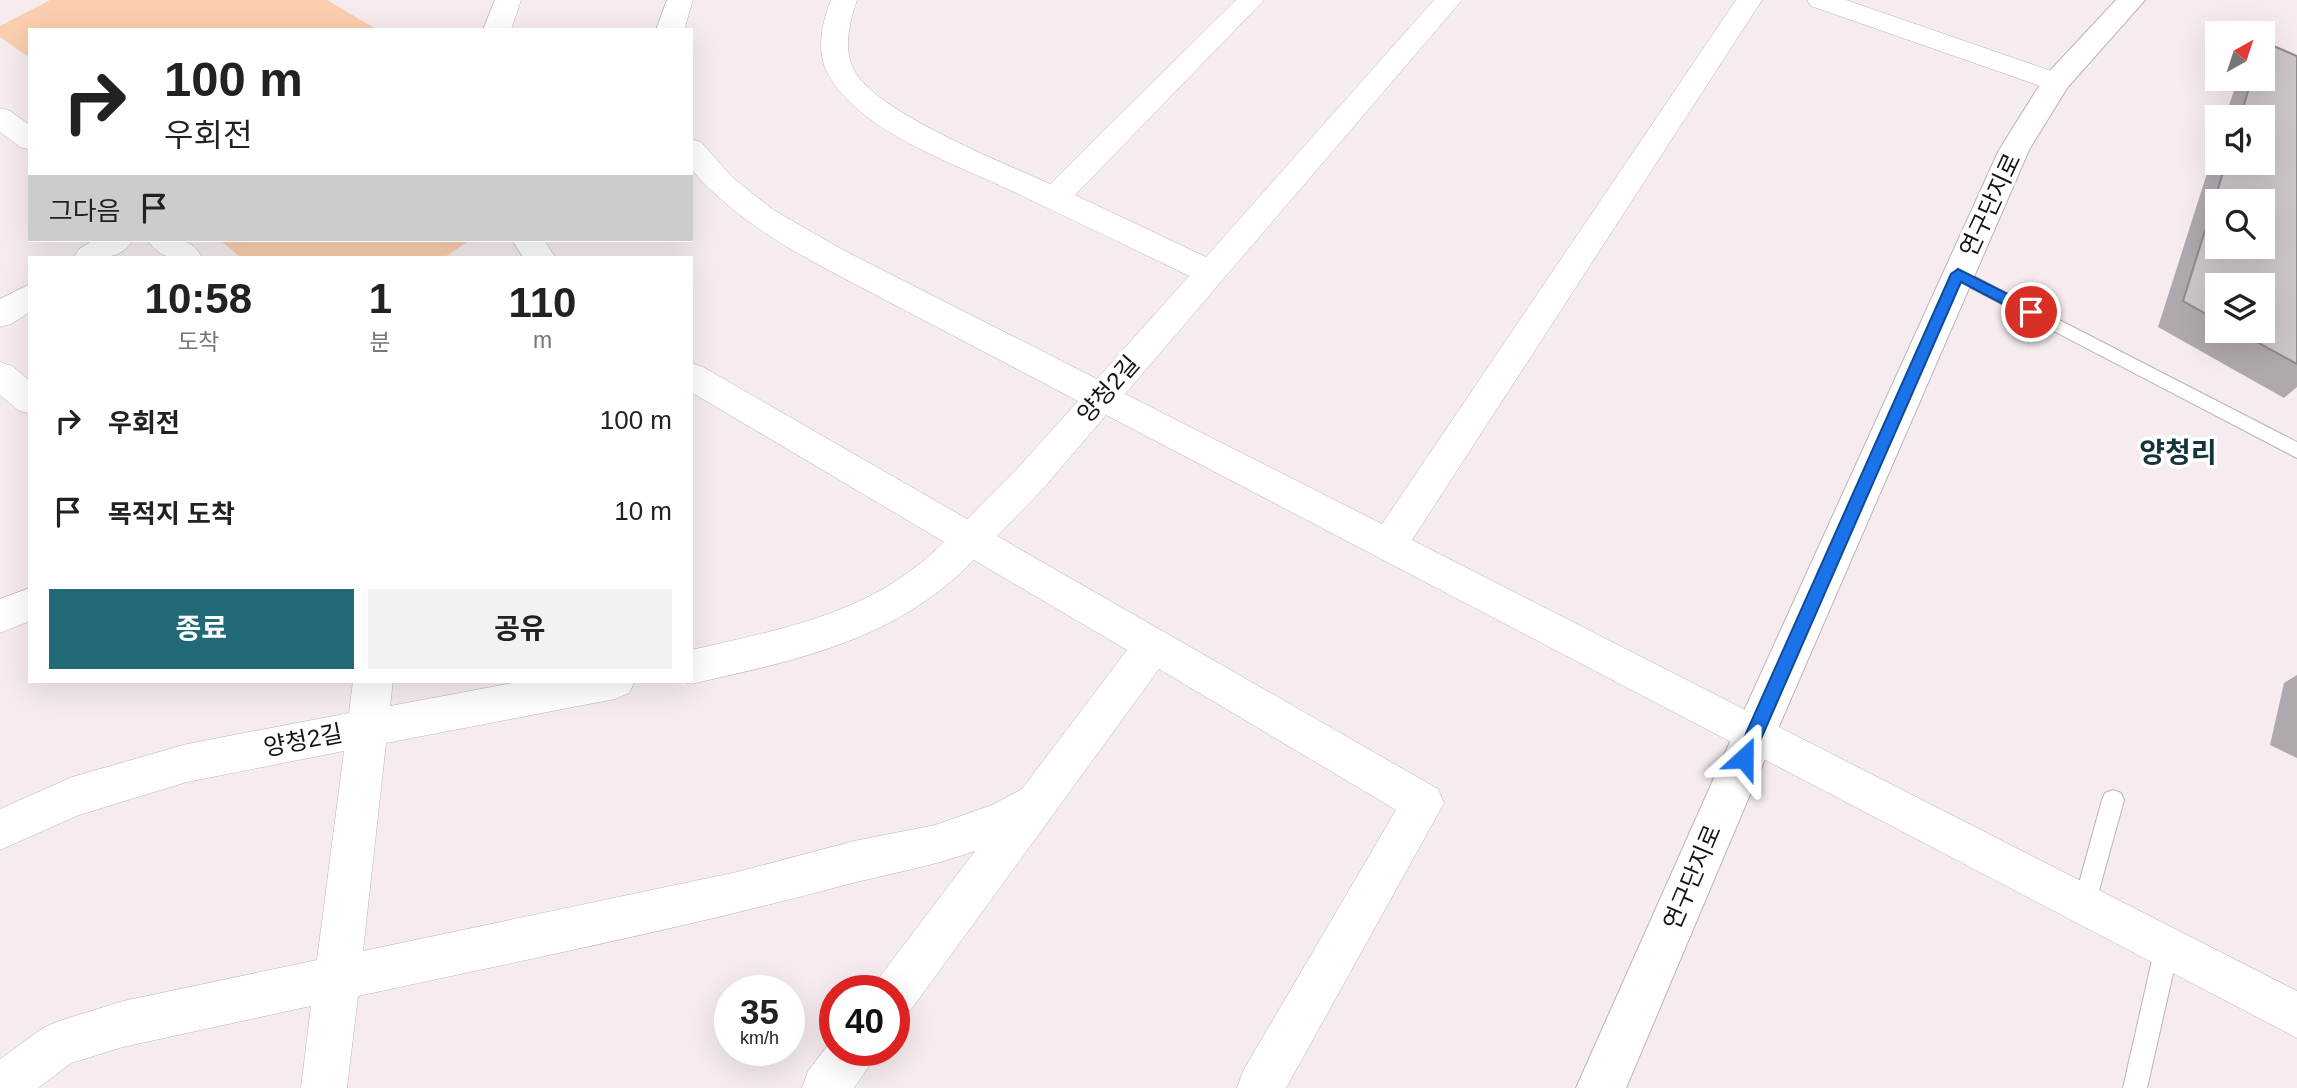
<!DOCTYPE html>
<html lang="ko">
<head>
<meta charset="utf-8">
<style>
  :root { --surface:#fff; --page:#f2f2f2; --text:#222; --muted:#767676; --accent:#226978 }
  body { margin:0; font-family:Helvetica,"Noto Sans KR",sans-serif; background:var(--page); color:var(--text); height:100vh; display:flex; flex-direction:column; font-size:26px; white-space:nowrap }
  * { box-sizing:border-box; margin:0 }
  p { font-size:23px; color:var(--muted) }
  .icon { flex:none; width:38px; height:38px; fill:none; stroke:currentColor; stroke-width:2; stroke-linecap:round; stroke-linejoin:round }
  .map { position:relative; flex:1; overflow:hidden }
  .drawer { position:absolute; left:28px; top:256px; width:665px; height:427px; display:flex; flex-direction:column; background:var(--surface); border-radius:0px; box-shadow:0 7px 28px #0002 }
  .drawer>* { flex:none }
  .top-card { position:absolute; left:28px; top:28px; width:665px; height:214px; border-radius:0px; box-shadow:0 7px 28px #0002; background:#fff; color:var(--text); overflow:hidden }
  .needle { width:46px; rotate:39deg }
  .buttons { position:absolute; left:2205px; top:21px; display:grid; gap:14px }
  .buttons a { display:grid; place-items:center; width:70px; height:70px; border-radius:0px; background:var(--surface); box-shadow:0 7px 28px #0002; font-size:35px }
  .speed { position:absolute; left:714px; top:975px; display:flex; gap:14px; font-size:35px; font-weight:700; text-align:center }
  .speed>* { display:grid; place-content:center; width:91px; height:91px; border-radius:50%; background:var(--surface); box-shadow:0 7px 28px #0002; line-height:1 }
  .speed small { font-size:18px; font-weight:400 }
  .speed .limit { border:10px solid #d22; background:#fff; color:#111 }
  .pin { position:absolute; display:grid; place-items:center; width:60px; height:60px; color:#fff; margin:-30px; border:4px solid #fff; border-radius:50%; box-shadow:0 2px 7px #0007 }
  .me { position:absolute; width:77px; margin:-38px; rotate:24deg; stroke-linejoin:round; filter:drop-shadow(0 0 5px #0008) }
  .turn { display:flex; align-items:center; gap:24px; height:147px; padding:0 21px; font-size:32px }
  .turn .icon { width:91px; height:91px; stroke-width:2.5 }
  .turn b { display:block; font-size:49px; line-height:60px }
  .then { display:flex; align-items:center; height:66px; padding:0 21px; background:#0003; gap:14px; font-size:26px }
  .eta { display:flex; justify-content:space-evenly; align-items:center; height:119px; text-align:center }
  .eta b { font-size:42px; font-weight:700; line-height:49px }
  .primary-button { display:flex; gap:14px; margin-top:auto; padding:14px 21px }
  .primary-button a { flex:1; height:80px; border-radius:0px; background:var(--accent); color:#fff; font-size:28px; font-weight:700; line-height:80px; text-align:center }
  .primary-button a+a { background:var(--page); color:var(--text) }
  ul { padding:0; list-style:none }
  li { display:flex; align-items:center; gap:21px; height:91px; padding:0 21px }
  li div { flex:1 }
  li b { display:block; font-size:26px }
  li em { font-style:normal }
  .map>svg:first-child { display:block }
  .green { fill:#faceae }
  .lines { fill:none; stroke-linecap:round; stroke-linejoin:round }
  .service-casing { stroke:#bcb3b5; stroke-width:2 }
  .minor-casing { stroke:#bcb3b5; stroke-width:1 }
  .tertiary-casing { stroke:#bcb3b5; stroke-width:2 }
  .service { fill:#fff; fill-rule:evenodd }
  .minor { fill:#fff; fill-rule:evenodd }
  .tertiary { fill:#fff; fill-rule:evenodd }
  .wall { fill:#afa9af; fill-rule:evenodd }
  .building { fill:#ccc5cb; stroke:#8f8a8e; stroke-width:2; fill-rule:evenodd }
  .route { fill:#1a73e8; stroke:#114b97; stroke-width:2 }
  .labels { text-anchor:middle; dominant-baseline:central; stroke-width:7; stroke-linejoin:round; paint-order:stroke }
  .street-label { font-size:24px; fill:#161313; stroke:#fff }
  .quarter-label { font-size:28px; font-weight:bold; fill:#13343b; stroke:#fff }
</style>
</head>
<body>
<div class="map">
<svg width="2297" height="1088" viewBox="0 0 2297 1088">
  <rect width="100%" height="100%" fill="#f6ecef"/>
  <g class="green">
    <polygon points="50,0 327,0 376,29 30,30 30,58 0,37 0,26"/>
    <polygon points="220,240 470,240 445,257 240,257"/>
  </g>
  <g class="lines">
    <g class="service-casing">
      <g id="service">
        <polygon points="1958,268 2297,442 2297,458 1952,278 1950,274"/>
        <polygon points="2113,790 2121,793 2124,800 2095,905 2092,913 2084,916 2076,913 2073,905 2102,800 2105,793"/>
        <polygon points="2167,935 2175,939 2179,947 2147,1088 2123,1088 2155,947 2159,939"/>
      </g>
    </g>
    <g class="minor-casing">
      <g id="minor">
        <polygon points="495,0 521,0 511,30 483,30"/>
        <polygon points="667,0 693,0 684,30 656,30"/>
        <path d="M 831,0 L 857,0 C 850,21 843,47 853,68 C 873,112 1005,163 1050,184 L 1236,0 L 1264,0 L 1075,195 L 1206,257 L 1434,0 L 1462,0 L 1125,394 L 1382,524 L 1736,0 L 1762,0 L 1412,540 L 2297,991 L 2297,1038 L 1106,415 L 1042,490 L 997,536 L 1438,789 L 1444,803 L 1286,1088 L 1237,1088 L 1243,1071 L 1396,810 L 1159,669 L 910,1011 L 894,1017 L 894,990 L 873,990 L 878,979 L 975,851 C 931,867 886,874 841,886 C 681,929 519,961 358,996 L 347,1088 L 301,1088 L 311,1006 L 123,1047 L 71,1063 L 38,1088 L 0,1088 L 0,1059 L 43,1028 L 59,1021 L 123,1001 L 317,960 L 344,751 L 187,782 L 79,815 L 0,850 L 0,809 L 72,777 L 187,744 L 349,713 L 353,681 L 393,681 L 390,706 L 523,681 L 635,681 L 629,693 L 615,699 L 386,743 L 363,951 L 737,872 L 854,841 L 935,825 L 992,805 L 1022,789 L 1127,650 L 974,560 C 895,641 797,660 691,684 L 681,681 L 691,681 L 691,650 C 786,628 872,614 944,542 L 691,392 L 691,363 L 703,367 L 967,519 L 1016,470 L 1078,401 C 1015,368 952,335 889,302 C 818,264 744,231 691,169 L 691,139 L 701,142 L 733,178 L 772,209 L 843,250 L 1097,379 L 1189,276 C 1130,247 1071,219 1012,191 C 954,163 858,132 827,72 C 816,50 822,22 831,0 Z"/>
        <polygon points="1807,0 1846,0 2066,76 2070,82 2066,88 2056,91 2046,88 1811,6"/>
        <polygon points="0,108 10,111 30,125 30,150 20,147 0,132"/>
        <path d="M 94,240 L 133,240 C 120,262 97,257 74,257 L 79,249 Z"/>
        <path d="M 148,240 C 171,239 189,235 202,257 C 179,258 161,262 148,240 Z"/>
        <polygon points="512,240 544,240 555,257 523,257"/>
        <polygon points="30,284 30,312 11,324 0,327 0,299"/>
        <polygon points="0,362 12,366 30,381 30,414 18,410 0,395"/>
        <polygon points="30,588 30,621 0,633 0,599"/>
        <polygon points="835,1036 835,1050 876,1050 869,1066 854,1088 802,1088 808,1071"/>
      </g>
    </g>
    <g class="tertiary-casing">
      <polygon id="tertiary" points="2116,0 2145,0 2067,88 2029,150 1776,733 1626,1088 1576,1088 1734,733 1999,150 2046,75"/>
    </g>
    <use href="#service" class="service"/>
    <use href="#minor" class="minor"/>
    <use href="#tertiary" class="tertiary"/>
  </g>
  <g class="wall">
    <path d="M 2297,56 L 2297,387 L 2284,398 L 2158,327 L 2217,142 L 2217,163 L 2263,163 L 2263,117 L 2225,117 L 2238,79 L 2263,79 ZM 2217,285 L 2263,331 L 2217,331 Z"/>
    <polygon points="2297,675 2297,758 2270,745 2284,683"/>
  </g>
  <path class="building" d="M 2264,42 L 2297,56 L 2297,364 L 2237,331 L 2263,331 L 2263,285 L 2217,285 L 2217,320 L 2183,301 L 2226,163 L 2263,163 L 2263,117 L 2240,117 L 2252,79 L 2263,79 ZM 2217,201 L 2263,201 L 2263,247 L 2217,247 Z"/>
  <polygon class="route" points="1958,269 2035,308 2038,312 2031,317 2026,316 1961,282 1750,764 1744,766 1738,764 1735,758 1951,274"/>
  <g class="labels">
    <g class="street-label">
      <text transform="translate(1990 205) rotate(-65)">연구단지로</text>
      <text transform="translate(1108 389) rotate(-49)">양청2길</text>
      <text transform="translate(303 740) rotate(-11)">양청2길</text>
      <text transform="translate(1692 877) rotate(-67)">연구단지로</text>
    </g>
    <g class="quarter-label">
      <text x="2178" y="452">양청리</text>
    </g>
  </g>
</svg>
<div class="buttons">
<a><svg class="needle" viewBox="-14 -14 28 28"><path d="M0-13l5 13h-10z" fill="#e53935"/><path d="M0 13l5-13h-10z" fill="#767676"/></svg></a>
<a><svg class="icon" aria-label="sound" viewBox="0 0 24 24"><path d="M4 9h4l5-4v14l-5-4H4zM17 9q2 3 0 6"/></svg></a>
<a><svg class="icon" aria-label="search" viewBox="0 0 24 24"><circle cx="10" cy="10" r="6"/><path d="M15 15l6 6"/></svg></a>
<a><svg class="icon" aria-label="layers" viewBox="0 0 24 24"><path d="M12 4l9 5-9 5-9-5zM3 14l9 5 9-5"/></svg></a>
</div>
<div class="speed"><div>35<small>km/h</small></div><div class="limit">40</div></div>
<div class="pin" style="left:2031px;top:312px;background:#d93025"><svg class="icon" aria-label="arrive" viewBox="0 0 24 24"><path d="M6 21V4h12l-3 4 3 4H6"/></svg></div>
<svg class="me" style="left:1744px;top:758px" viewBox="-20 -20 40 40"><path d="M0-17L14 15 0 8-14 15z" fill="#1a73e8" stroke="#fff" stroke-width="4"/></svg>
<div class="top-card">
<div class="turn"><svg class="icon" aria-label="right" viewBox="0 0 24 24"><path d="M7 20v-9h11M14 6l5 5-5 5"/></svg><div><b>100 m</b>우회전</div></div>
<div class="then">그다음<svg class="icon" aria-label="arrive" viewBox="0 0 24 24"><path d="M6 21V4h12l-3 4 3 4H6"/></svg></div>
</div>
<section class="drawer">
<div class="eta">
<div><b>10:58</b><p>도착</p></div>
<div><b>1</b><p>분</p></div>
<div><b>110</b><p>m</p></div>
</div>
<ul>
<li><svg class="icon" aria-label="right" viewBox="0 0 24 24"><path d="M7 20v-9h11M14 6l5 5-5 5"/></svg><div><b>우회전</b></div><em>100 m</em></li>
<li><svg class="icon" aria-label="arrive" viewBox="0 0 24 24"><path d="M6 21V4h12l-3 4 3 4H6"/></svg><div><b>목적지 도착</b></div><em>10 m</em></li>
</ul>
<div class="primary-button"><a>종료</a><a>공유</a></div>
</section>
</div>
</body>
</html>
